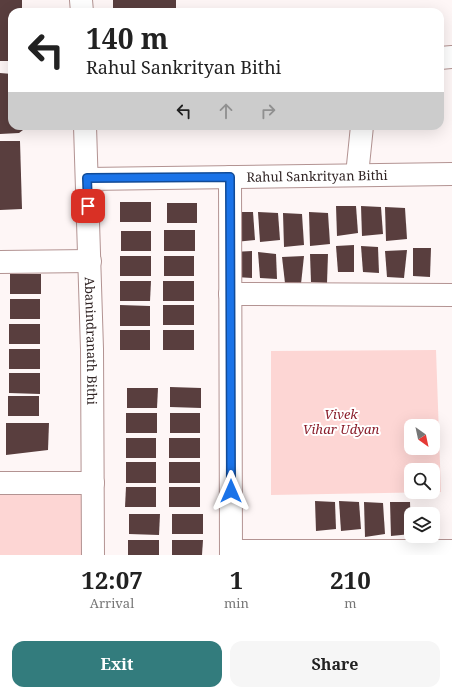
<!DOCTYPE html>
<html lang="en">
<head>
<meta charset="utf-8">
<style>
  :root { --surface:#fff; --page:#f6f6f6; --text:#222; --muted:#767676; --accent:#337c7d }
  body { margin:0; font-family:"Noto Serif",serif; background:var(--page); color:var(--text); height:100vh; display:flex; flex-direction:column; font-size:15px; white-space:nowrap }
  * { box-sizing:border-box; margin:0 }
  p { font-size:13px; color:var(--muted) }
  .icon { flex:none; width:22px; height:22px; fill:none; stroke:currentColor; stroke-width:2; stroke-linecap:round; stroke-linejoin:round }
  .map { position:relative; height:555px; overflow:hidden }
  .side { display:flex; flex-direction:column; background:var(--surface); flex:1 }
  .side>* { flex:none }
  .top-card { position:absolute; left:8px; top:8px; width:436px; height:122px; border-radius:12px; box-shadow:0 4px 16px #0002; background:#fff; color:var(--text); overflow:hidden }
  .needle { width:26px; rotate:147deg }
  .controls { position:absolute; left:404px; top:419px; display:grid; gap:8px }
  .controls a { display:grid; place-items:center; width:36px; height:36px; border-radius:8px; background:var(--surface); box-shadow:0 4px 16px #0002; font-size:20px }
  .pin { position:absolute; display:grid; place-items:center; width:34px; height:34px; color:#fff; margin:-17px; border-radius:8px; box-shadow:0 2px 6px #0006 }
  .me { position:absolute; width:44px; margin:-22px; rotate:0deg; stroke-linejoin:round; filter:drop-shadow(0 0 3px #0008) }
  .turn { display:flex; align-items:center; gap:14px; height:84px; padding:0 12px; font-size:18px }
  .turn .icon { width:52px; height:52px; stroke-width:2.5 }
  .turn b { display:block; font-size:28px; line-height:34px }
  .lanes { display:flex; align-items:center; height:38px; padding:0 12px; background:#0003; justify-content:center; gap:20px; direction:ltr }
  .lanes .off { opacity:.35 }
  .eta { display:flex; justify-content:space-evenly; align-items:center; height:68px; text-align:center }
  .eta b { font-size:24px; font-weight:700; line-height:28px }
  .cta { display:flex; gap:8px; margin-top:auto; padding:8px 12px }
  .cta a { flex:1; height:46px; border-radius:12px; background:var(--accent); color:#fff; font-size:16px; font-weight:700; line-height:46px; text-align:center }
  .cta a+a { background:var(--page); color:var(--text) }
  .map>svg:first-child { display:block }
  .green { fill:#fdd6d4; fill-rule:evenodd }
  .building { fill:#593e3e }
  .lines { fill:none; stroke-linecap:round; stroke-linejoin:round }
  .minor-casing { stroke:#b39392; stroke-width:24 }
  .minor { stroke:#fff; stroke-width:22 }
  .route-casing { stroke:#114b97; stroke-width:10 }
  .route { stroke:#1a73e8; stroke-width:7 }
  .labels { text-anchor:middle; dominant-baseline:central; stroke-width:4; stroke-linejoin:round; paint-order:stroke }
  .street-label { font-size:13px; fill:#322626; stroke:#fff }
  .park-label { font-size:13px; font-style:italic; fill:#8a1e2b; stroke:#fff }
</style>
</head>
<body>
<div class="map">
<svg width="452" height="555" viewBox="0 0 452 555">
  <rect width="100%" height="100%" fill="#fef6f6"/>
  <g class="green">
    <path d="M 436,350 L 441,492 L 271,495 L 271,351 ZM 411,426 L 433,426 L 433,448 L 411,448 ZM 411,470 L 433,470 L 433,492 L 411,492 Z"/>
    <polygon points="93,483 88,555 0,555 0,484"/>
  </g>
  <g class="building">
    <polygon points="0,0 22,0 22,12 12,12 12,61 0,61"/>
    <rect x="113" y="0" width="63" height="12"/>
    <polygon points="0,73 12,74 12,126 23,126 23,130 19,133 0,134"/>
    <polygon points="0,141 20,141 22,209 0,210"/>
    <rect x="120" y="202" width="31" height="20"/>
    <rect x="167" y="203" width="30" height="20"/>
    <polygon points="336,206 356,206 358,233 337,236"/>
    <polygon points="361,206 381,207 383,234 362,236"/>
    <polygon points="385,207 405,208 407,239 386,241"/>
    <polygon points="234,212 253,212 255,240 235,242"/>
    <polygon points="258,212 278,213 280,240 260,242"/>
    <polygon points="309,212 328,213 330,244 310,246"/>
    <polygon points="283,213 302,214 304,245 284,247"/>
    <rect x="164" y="230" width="31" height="21"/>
    <rect x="121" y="231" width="30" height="20"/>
    <polygon points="354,245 354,272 338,272 336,246"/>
    <polygon points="361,246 378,247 379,273 363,272"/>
    <polygon points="413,248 431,248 430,277 413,276"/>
    <polygon points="407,250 404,278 387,277 385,251"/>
    <polygon points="252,251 252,278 236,277 233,252"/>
    <polygon points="258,252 276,254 277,279 260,278"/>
    <polygon points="310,254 328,254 327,283 311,282"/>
    <rect x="120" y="256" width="31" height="20"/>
    <rect x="164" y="256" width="30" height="20"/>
    <polygon points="304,256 301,284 285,283 282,257"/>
    <rect x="10" y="274" width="31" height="20"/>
    <polygon points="120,281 151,281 150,301 120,301"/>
    <rect x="163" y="281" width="31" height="20"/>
    <rect x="10" y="299" width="30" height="20"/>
    <polygon points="120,305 150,306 150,326 120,326"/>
    <rect x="163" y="305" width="31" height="20"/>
    <rect x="9" y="324" width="31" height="20"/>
    <rect x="120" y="330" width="30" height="20"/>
    <rect x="163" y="330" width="31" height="20"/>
    <rect x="9" y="349" width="31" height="20"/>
    <polygon points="9,373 40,373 40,394 9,393"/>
    <polygon points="170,387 201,388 201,408 170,407"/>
    <polygon points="127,388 158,388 157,408 127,408"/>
    <rect x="8" y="396" width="31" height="20"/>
    <rect x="126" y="413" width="31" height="20"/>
    <rect x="170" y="413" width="30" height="20"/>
    <polygon points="6,423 49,423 48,450 6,455"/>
    <rect x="126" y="438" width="30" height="20"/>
    <rect x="169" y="438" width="31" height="20"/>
    <rect x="126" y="462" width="30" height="21"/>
    <rect x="169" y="462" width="31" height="21"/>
    <polygon points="126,487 156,487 156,507 125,507"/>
    <rect x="169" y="487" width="31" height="20"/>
    <polygon points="315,501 335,502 336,529 316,531"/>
    <polygon points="339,501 359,502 361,529 341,531"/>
    <polygon points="364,502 383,503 385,534 365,537"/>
    <polygon points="390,502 410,502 411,534 391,536"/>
    <polygon points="129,514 160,514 159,535 129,534"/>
    <rect x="172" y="514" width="31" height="20"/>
    <rect x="128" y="540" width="31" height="15"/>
    <polygon points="172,540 203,540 202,555 172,555"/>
  </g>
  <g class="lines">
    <g class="minor-casing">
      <g id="minor">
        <polyline points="81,0 82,12"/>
        <polyline points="440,58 452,57"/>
        <path id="s1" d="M 85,126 L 92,349 L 93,555"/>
        <polyline points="357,175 362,126"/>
        <polyline points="230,177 231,555"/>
        <path id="s2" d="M 87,179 L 452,174"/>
        <polyline points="0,262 90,261"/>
        <polyline points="230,294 452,295"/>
        <polyline points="0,483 93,483"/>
        <polyline points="231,551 452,551"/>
      </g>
    </g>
    <use href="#minor" class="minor"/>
  </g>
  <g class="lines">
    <g class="route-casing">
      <polyline id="route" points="88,206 87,178 230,177 231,491"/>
    </g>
    <use href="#route" class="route"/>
  </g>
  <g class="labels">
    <g class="street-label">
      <text stroke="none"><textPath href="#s2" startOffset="230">Rahul Sankrityan Bithi</textPath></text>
      <text stroke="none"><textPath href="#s1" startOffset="215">Abanindranath Bithi</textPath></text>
    </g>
    <g class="park-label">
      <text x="341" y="414">Vivek<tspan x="341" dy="15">Vihar Udyan</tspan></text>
    </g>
  </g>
</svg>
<div class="controls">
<a><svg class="needle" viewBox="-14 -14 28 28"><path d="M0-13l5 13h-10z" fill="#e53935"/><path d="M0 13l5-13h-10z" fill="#767676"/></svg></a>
<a><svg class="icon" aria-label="search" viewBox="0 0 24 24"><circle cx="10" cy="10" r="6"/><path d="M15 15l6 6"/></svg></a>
<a><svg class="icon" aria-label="layers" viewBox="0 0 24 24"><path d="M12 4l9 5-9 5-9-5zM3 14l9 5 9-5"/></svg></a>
</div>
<div class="pin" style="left:88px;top:206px;background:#d93025"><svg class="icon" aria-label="arrive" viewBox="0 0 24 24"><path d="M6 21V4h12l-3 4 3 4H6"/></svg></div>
<svg class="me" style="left:231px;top:491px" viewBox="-20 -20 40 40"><path d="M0-17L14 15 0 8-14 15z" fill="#1a73e8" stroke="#fff" stroke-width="4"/></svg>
<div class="top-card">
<div class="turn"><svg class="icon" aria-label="left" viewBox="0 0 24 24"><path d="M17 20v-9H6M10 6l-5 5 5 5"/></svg><div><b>140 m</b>Rahul Sankrityan Bithi</div></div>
<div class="lanes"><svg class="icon" aria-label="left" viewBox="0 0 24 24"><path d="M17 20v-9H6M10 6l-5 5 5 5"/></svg><svg class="icon off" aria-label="ahead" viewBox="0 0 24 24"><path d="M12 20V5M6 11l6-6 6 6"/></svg><svg class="icon off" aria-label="right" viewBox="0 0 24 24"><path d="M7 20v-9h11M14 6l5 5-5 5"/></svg></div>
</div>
</div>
<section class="side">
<div class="eta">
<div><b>12:07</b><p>Arrival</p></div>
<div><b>1</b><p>min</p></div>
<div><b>210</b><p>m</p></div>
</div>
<div class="cta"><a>Exit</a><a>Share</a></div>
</section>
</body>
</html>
